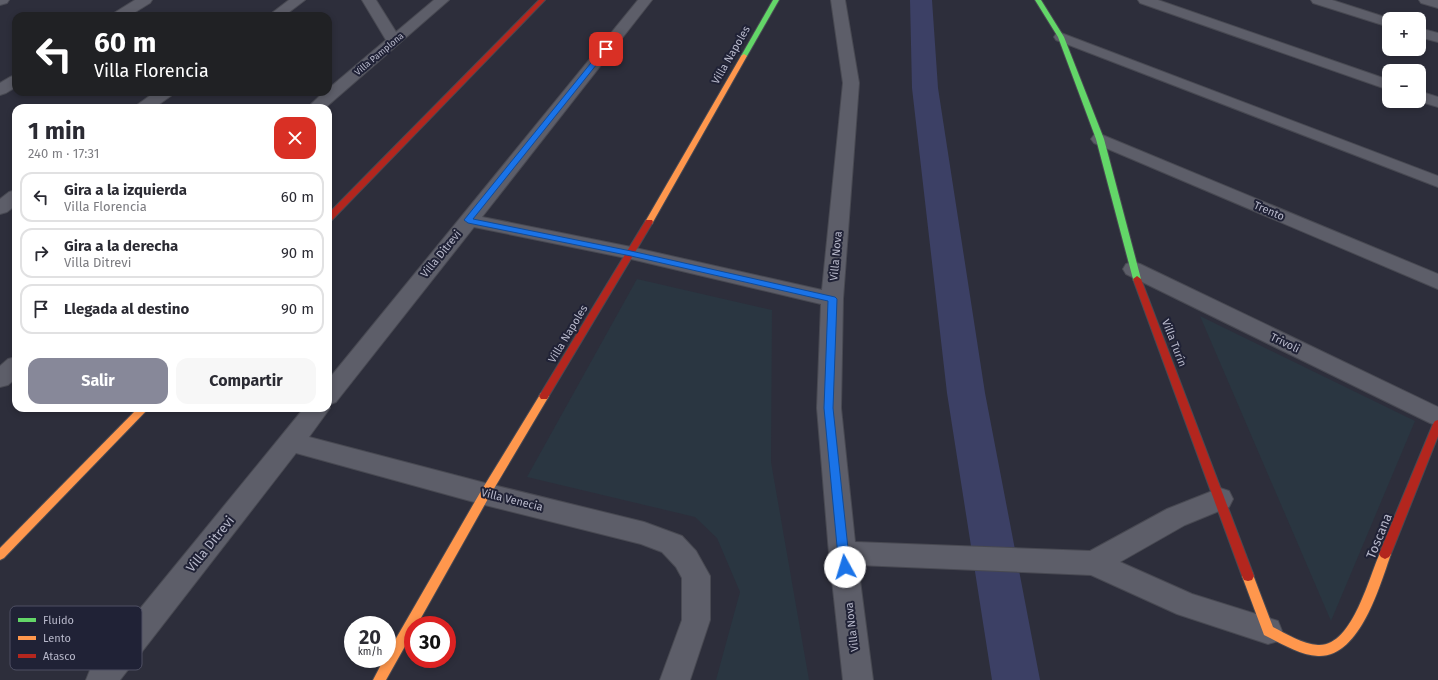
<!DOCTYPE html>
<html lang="es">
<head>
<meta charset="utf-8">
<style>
  :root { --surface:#fff; --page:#f7f7f7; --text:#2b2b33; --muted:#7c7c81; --line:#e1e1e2; --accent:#878899 }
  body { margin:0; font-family:"Fira Sans",sans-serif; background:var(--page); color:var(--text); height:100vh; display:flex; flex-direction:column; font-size:15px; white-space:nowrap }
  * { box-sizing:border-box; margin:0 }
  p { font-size:13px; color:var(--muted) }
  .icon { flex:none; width:22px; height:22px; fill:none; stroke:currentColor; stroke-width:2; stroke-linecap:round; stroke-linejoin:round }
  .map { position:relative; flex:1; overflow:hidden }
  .panel { position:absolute; left:12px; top:104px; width:320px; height:308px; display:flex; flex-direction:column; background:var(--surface); border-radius:12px; box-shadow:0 2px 6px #0003 }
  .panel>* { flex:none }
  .banner { position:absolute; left:12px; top:12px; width:320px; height:84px; border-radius:12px; box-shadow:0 2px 6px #0003; background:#202124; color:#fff; overflow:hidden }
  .fabs { position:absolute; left:1382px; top:12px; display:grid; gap:8px }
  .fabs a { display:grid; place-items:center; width:44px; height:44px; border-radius:8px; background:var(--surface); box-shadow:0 2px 6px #0003; font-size:20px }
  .speed { position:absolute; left:344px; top:616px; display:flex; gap:8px; font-size:20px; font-weight:700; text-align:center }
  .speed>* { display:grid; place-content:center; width:52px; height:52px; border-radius:50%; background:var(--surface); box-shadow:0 2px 6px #0003; line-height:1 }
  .speed small { font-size:10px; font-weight:400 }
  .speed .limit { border:6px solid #d22; background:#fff; color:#111 }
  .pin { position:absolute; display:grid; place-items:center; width:34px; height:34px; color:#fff; margin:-17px; border-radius:8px; box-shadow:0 2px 6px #0006 }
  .me { position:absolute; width:44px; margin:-22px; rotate:354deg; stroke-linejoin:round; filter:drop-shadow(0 0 3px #0008) }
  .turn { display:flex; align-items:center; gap:14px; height:84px; padding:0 16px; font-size:18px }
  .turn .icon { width:52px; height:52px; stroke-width:2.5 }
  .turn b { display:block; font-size:28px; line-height:34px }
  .round { display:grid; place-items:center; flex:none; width:42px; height:42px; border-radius:12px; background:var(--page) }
  .overview { display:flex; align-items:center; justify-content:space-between; height:68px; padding:0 16px }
  h1 { font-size:24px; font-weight:700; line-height:30px }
  .cta { display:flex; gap:8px; margin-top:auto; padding:8px 16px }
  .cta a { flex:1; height:46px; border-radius:12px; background:var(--accent); color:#fff; font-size:16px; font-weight:700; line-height:46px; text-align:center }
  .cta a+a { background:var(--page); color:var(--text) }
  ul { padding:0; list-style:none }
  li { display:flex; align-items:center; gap:12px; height:50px; margin:0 8px 6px; padding:0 8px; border:2px solid var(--line); border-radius:12px }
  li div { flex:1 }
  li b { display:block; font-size:15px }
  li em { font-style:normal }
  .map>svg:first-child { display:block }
  .green { fill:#2a3641 }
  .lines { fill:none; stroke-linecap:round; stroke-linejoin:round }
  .canal { fill:#3c4065; fill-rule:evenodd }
  .street-casing { stroke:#484952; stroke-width:2 }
  .fast-casing { stroke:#484952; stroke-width:2 }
  .slow-casing { stroke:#484952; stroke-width:2 }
  .jam-casing { stroke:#484952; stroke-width:2 }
  .street { fill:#5d5e69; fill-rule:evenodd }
  .fast { fill:#63d668; fill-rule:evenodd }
  .slow { fill:#ff974d; fill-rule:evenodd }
  .jam { fill:#b3261e; fill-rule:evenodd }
  .route { fill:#1a73e8; stroke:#114b97 }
  .labels { text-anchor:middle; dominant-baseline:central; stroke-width:4; stroke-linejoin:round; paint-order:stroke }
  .far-street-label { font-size:9px; fill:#b8b9cb; stroke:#202236 }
  .street-label { font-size:11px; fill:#b8b9cb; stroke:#202236 }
  .near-street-label { font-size:13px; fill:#b8b9cb; stroke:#202236 }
  .key { fill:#202236; stroke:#4e4f63; stroke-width:1 }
  .key-label { font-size:11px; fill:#b8b9cb }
</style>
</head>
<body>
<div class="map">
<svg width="1438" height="680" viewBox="0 0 1438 680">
  <rect width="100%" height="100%" fill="#2d2e3b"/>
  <g class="green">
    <polygon points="637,279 772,310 771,462 809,680 716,680 740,592 717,538 695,517 527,477"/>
    <polygon points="1200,316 1415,421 1331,621"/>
  </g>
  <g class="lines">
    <polygon class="canal" points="910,0 932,0 938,88 985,393 1040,680 992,680 947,393 912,88"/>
    <g class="street-casing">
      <g id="street">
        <polygon points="0,0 9,0 7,3 0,5"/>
        <polygon points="135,0 152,0 150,3 129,16 112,16 114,13"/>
        <polygon points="289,0 305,0 284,16 268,16"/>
        <polygon points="362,0 376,0 396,32 434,0 449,0 325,108 307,108 324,92 328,92 328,89 386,40"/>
        <polygon points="638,0 652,0 482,217 631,247 822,290 843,83 831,0 845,0 859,83 843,299 841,408 855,542 1090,551 1167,509 1220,488 1229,491 1233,499 1229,507 1185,525 1120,562 1192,594 1278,621 1282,631 1278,641 1268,644 1177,614 1091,575 858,565 873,680 843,680 829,553 817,408 821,304 631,259 474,227 336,402 328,405 330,408 309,437 485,483 644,522 682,536 696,551 710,576 710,620 690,680 660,680 682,620 682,578 676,567 662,552 641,544 485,505 296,453 120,680 86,680 90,670 304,408 328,408 328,380"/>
        <polygon points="1138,0 1158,0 1389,80 1389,90 1140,3"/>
        <polygon points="1311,0 1332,0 1391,19 1389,19 1389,27 1313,3"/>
        <polygon points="1419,0 1438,0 1438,8 1421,3"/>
        <polygon points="1419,28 1438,33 1438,42 1419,37"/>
        <polygon points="1061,33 1438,176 1438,187 1056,40 1054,37 1056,34"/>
        <polygon points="16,75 16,87 6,93 0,95 0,83 10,77"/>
        <polygon points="1419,91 1438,97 1438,107 1418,101"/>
        <polygon points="155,92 174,92 172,95 154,108 135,108 137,105"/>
        <polygon points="1100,134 1438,274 1438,289 1094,143 1091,139 1094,135"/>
        <polygon points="16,190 16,205 7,212 0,214 0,199 9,192"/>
        <polygon points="1133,262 1140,264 1438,407 1438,426 1430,423 1126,274 1123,269 1126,264"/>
        <polygon points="16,357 16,378 8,385 0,387 0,366 8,359"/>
      </g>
    </g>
    <g class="fast-casing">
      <g id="fast">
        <polygon points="773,0 779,0 747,56 742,57 741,56"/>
        <polygon points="1035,0 1041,0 1064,37 1104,139 1141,279 1140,281 1134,281 1133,279 1096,139 1058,37"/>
      </g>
    </g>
    <g class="slow-casing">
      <g id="slow">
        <polygon points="744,54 747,56 653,222 652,224 646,224 645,222 741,56"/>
        <polygon points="544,392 547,393 549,396 489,497 417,625 413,625 413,632 386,680 373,680 384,659 387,659 387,654 481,491 541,393"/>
        <polygon points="138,408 149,408 4,558 0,560 0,548"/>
        <path d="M 1385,549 L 1389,551 L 1391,554 C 1380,585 1360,658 1318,656 C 1299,655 1281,643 1264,635 L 1242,576 L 1244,572 L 1248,571 L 1252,572 L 1273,627 C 1287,634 1302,644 1318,645 C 1353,647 1369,575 1381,551 Z"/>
      </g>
    </g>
    <g class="jam-casing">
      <g id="jam">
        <polygon points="539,0 545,0 331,221 328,221 328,214"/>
        <polygon points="646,220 652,220 653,222 547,399 541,399 539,396 541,393"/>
        <polygon points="1137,276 1141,279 1254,576 1252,580 1248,581 1244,580 1242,576 1133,279"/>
        <polygon points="1438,420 1438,436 1391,554 1389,557 1385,559 1381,557 1379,554 1433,424 1435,421"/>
      </g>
    </g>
    <use href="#street" class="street"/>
    <use href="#fast" class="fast"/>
    <use href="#slow" class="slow"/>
    <use href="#jam" class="jam"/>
  </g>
  <polygon class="route" points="603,48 609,49 473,219 631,251 835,297 837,299 833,408 850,567 849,570 845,572 841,570 839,567 824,408 828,301 631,256 468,223 464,220"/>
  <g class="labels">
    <g class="far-street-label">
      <text transform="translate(379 54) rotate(-40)">Villa Pamplona</text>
    </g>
    <g class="street-label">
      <text transform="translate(731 55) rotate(-60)">Villa Napoles</text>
      <text transform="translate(1269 211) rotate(23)">Trento</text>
      <text transform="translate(441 254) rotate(-51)">Villa Ditrevi</text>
      <text transform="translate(836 256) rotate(-85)">Villa Nova</text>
      <text transform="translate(568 334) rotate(-59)">Villa Napoles</text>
      <text transform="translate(1174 343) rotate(69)">Villa Turín</text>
      <text transform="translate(1285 343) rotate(26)">Trivoli</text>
      <text transform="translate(512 500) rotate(14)">Villa Venecia</text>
      <text transform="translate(852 627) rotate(-97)">Villa Nova</text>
    </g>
    <g class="near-street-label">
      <text transform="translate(1379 536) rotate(-68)">Toscana</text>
      <text transform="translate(210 544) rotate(-51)">Villa Ditrevi</text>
    </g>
  </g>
  <rect x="10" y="606" width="132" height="64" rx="6" class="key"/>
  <rect x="18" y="618" width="18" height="4" fill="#63d668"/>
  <rect x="18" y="636" width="18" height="4" fill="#ff974d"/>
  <rect x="18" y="654" width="18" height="4" fill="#b3261e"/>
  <g class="key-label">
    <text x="43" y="624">Fluido</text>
    <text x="43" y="642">Lento</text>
    <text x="43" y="660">Atasco</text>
  </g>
</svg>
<div class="fabs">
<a>+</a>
<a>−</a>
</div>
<div class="speed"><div>20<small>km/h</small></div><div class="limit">30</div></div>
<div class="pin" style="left:606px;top:49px;background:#d93025"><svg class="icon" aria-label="arrive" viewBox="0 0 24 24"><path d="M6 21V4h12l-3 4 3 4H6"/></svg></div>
<svg class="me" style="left:845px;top:567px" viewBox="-20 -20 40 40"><circle r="19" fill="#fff"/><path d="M0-13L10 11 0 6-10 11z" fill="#1a73e8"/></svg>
<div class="banner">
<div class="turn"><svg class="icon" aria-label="left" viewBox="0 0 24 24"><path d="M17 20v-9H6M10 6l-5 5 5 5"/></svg><div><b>60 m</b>Villa Florencia</div></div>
</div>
<section class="panel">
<div class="overview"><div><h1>1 min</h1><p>240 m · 17:31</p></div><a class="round" style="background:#d93025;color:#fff"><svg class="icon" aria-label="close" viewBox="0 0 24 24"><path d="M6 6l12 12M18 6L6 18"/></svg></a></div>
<ul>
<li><svg class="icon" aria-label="left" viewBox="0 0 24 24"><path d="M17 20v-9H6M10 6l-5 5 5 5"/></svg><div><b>Gira a la izquierda</b><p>Villa Florencia</p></div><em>60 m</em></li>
<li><svg class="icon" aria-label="right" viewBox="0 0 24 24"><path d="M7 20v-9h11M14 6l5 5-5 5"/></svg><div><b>Gira a la derecha</b><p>Villa Ditrevi</p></div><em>90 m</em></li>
<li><svg class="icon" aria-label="arrive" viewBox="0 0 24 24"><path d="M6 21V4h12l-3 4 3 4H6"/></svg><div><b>Llegada al destino</b></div><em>90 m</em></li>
</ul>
<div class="cta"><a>Salir</a><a>Compartir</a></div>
</section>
</div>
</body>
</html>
